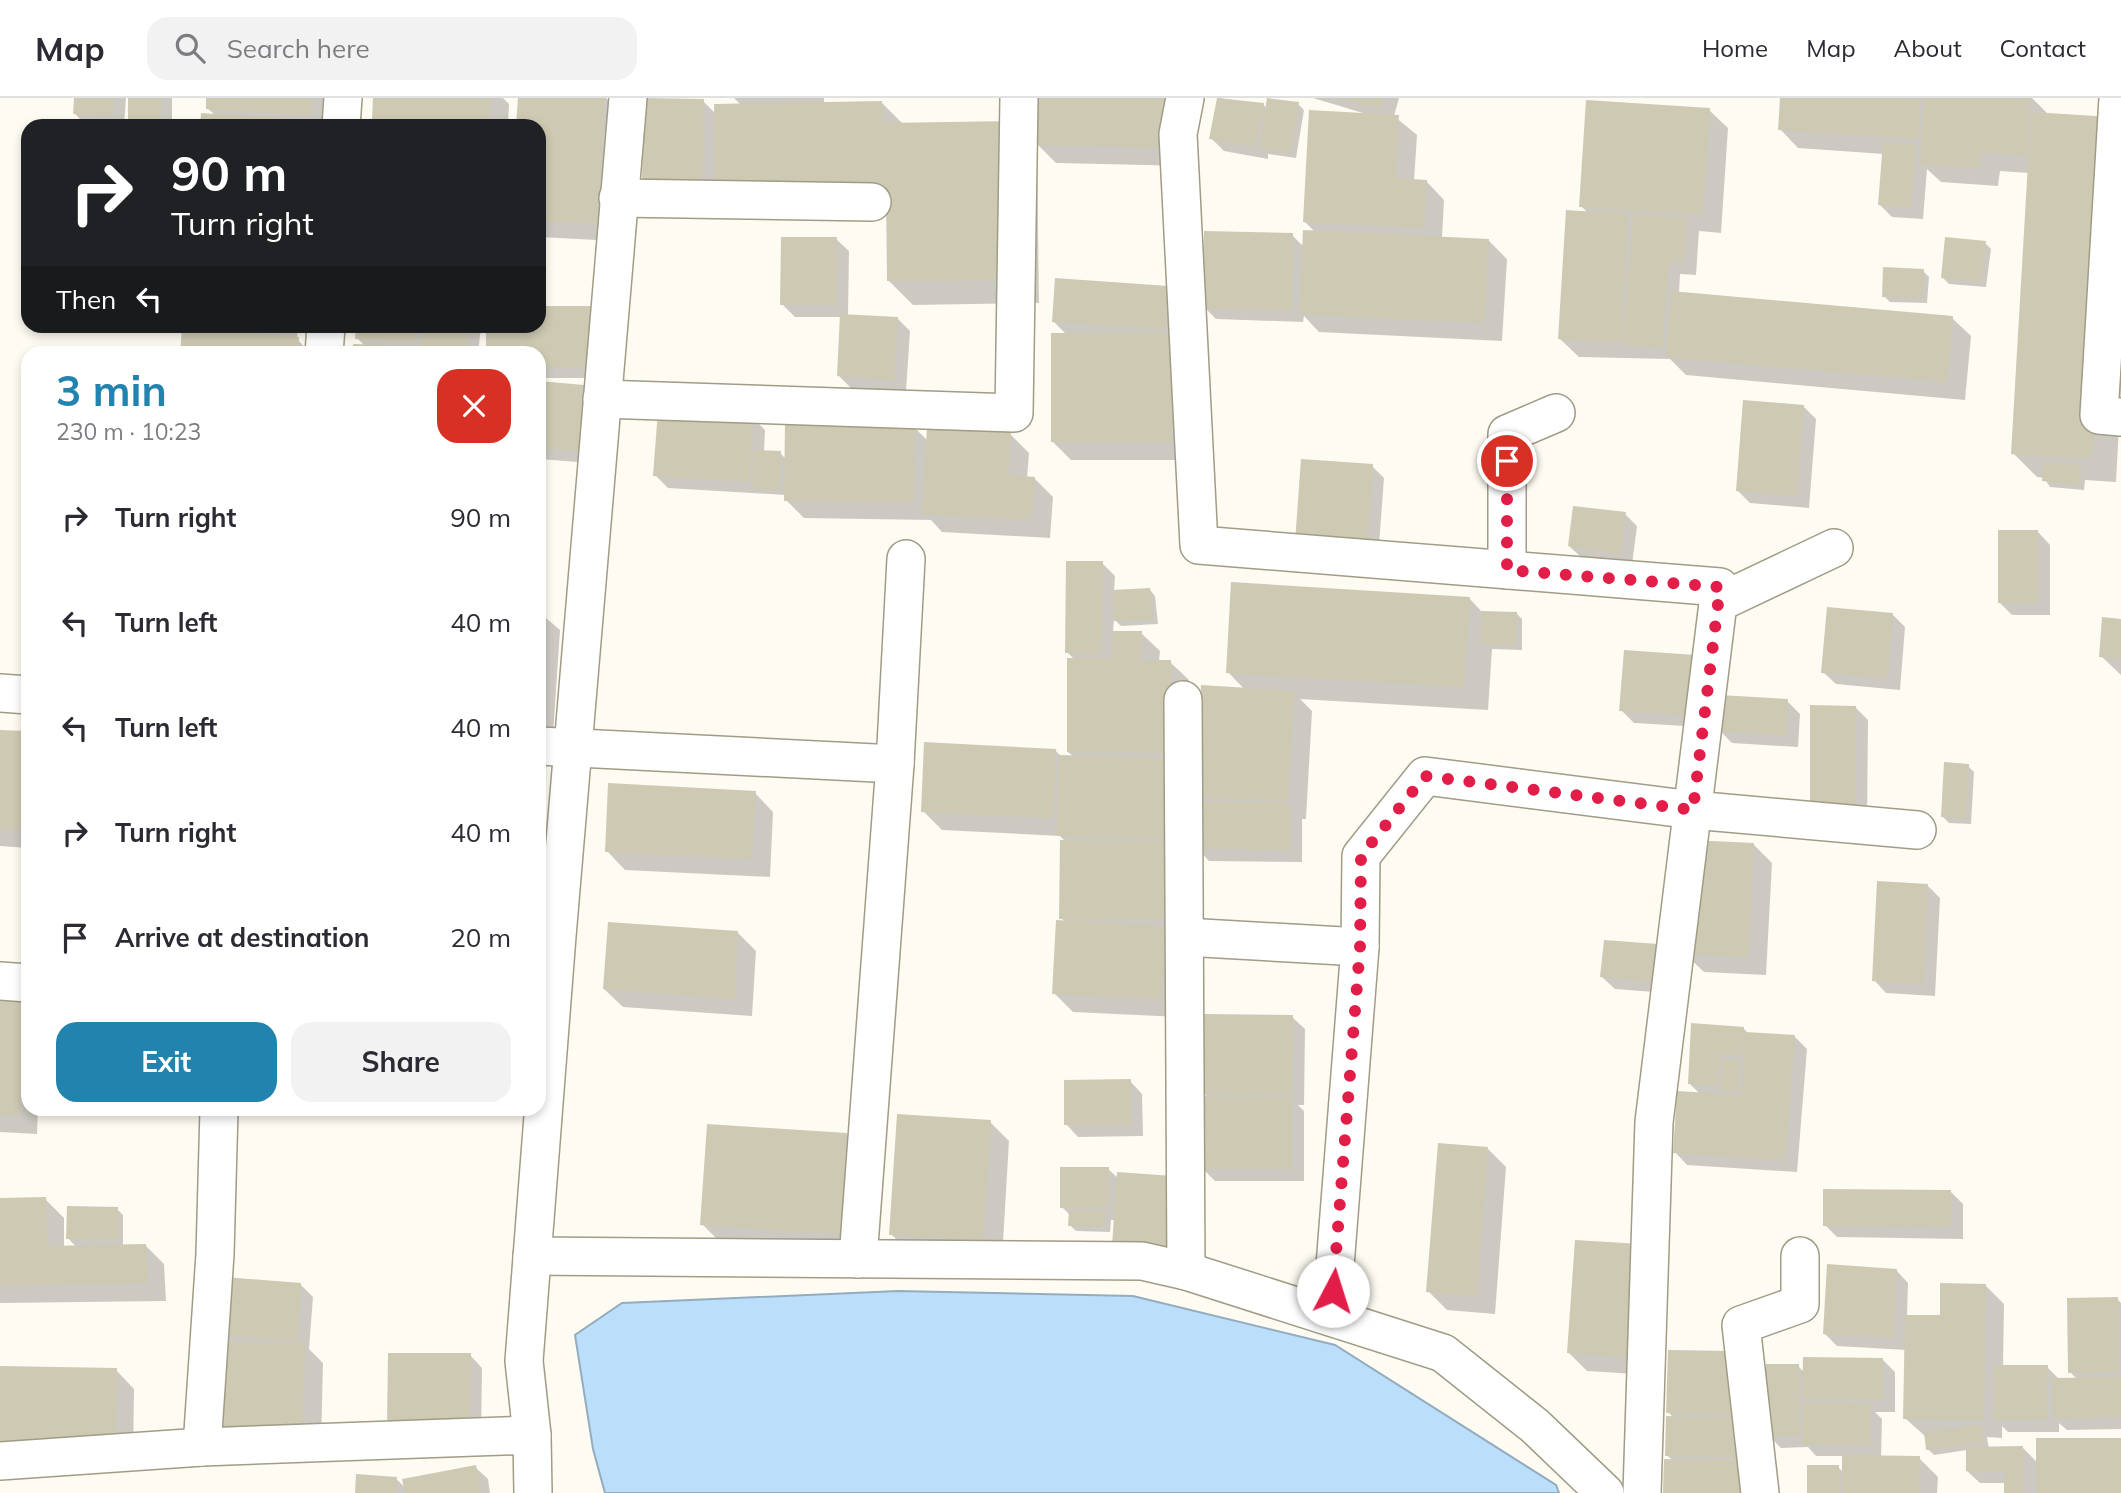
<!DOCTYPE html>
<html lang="en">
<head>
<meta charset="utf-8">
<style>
  :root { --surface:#fff; --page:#f2f2f3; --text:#2b2b33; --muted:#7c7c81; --line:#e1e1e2; --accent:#2183ae }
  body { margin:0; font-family:Mulish,sans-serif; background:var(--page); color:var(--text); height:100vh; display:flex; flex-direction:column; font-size:26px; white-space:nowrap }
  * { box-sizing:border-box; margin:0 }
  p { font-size:23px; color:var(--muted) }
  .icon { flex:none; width:38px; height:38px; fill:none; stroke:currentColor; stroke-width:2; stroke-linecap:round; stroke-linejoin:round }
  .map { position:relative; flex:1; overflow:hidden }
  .panel { position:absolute; left:21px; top:248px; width:525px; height:770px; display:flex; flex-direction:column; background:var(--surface); border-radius:21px; box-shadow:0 4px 10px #0003 }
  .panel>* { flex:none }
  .guide { position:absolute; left:21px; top:21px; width:525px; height:214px; border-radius:21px; box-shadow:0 4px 10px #0003; background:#202124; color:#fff; overflow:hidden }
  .pin { position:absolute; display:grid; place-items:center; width:60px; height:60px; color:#fff; margin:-30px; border:4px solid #fff; border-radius:50%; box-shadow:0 2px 7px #0007 }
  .me { position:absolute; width:77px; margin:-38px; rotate:5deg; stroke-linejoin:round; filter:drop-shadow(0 0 5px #0008) }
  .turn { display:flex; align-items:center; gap:24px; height:147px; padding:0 35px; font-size:32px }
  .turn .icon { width:91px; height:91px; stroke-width:2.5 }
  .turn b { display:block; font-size:49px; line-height:60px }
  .then { display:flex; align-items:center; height:66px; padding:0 35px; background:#0003; gap:14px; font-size:26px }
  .round { display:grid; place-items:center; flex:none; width:74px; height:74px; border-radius:21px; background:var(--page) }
  .head { display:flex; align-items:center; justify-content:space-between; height:119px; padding:0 35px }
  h1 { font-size:42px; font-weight:700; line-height:52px; color:var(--accent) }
  .primary-button { display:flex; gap:14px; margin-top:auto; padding:14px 35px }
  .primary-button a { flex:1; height:80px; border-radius:21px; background:var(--accent); color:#fff; font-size:28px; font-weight:700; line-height:80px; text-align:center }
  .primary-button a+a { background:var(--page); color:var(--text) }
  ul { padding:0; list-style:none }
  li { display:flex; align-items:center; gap:21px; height:105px; padding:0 35px }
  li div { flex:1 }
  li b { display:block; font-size:26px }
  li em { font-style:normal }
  header { display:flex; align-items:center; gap:42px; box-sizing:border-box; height:98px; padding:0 35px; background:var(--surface); border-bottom:2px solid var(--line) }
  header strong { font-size:33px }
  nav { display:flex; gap:38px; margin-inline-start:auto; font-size:24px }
  .search { width:490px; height:63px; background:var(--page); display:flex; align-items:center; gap:18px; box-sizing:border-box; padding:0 24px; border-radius:21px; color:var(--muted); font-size:26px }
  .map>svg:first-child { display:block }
  .water { fill:#bbdefb; stroke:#94acbe; stroke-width:2 }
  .shadow { fill:#0003 }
  .building { fill:#cec9b2 }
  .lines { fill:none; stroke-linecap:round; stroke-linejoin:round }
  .street-casing { stroke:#a09c85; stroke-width:40 }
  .street { stroke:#fff; stroke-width:37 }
  .route { stroke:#e11d48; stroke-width:12; stroke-dasharray:0 21.6 }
</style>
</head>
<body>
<header>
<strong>Map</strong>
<div class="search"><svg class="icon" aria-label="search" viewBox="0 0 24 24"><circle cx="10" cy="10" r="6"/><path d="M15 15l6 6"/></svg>Search here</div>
<nav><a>Home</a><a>Map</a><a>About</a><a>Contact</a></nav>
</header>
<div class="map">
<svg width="2121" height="1395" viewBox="0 0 2121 1395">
  <rect width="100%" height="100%" fill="#fefcf2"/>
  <polygon class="water" points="898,1193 1133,1198 1335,1247 1556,1387 1559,1395 605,1395 593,1351 575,1237 622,1205"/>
  <g class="shadow">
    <polygon points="76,0 126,0 124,28 87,28 75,16"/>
    <polygon points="130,0 172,0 172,28 135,28 130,23"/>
    <polygon points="208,0 325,0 324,28 202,28 215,17 207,10"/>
    <polygon points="375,0 503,0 509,6 508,28 381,28 373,21"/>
    <polygon points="520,0 623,0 606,0 622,17 616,143 539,139 539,28 518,28"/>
    <polygon points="734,0 824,0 824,6 882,5 903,26 1013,25 1037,49 1039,205 913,207 889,183 888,118 741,119 656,94 703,3 716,16 741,7"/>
    <polygon points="1038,0 1193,0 1191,68 1056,65 1037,46"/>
    <polygon points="1218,0 1263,6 1267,11 1298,6 1304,12 1296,60 1268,56 1268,61 1224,53 1211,40"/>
    <polygon points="1313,0 1399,0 1394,18 1417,37 1414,83 1426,83 1444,102 1442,140 1488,142 1507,161 1502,243 1319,234 1304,218 1303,224 1216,221 1204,209 1292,137 1304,149 1315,134 1304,123 1363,15"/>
    <polygon points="1781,0 2032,0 2049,17 2121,30 2121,290 2116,384 2085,382 2084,392 2050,389 2044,380 2037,379 2013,355 2029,75 2000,73 1998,88 1941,84 1927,71 1923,121 1892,119 1880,107 1884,56 1798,50 1780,31"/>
    <polygon points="1709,12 1728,30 1721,135 1699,133 1696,177 1680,176 1679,195 1952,220 1971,238 1965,302 1686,277 1670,261 1579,259 1560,241 1588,115 1581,108"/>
    <polygon points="836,141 849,153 848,218 898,221 910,233 906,293 851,290 839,278 842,219 795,219 782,206"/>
    <polygon points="1985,145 1991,151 1986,189 1949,186 1943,180"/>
    <polygon points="1923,173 1929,179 1927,205 1890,204 1884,198"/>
    <polygon points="1167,190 1190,362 1071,362 1052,343 1067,237 1053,223"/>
    <polygon points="539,209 605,280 539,280 539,256 487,256 487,228 539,228"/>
    <polygon points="189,228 298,228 297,241 311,256 181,256 194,232"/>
    <polygon points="358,228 481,228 478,256 355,256 365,248 357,240"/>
    <polygon points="539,285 584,289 596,301 591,365 539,361"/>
    <polygon points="1804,309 1816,321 1809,410 1750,405 1738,393"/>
    <polygon points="753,320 765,332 764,354 780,355 786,361 914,329 928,343 1010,336 1029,355 1027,380 1034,380 1053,399 1050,440 942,434 931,422 804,420 786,402 786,397 668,390 655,377"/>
    <polygon points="1302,363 1372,368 1384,380 1378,461"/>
    <polygon points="1625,416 1637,428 1632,467 1582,460 1569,448"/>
    <polygon points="2038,434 2050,447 2050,517 2012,517 2000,505"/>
    <polygon points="1102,465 1115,478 1114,494 1150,492 1155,498 1158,526 1121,528 1114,521 1113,534 1141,535 1160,553 1159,563 1170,564 1189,582 1180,919 1073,914 1054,895 1065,824 1061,820 1066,744 1060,738 942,732 923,713 1055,652 1062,659 1074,659 1068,654 1075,562 1067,554"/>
    <polygon points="1469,500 1483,515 1516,515 1522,521 1522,552 1492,551 1488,612 1300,601 1312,613 1306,721 1302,721 1302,764 1209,763 1197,750 1204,706 1197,698 1245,592 1228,574"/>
    <polygon points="539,514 560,532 553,637 539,636"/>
    <polygon points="1893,517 1905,529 1900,592 1836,586 1823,574"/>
    <polygon points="2121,523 2121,577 2101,558"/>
    <polygon points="1626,554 1702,629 1634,625 1621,612"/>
    <polygon points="1787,603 1800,616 1798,649 1732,645 1719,632"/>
    <polygon points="1855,609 1868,622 1867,728 1824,727"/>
    <polygon points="0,634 28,635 28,750 0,748"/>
    <polygon points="1968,668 1974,674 1971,726 1949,725 1943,719"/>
    <polygon points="755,695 773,714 770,779 625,772 607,753"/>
    <polygon points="1753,746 1772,765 1766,877 1704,874 1685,856"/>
    <polygon points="1928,788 1940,800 1935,898 1886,895 1874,882"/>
    <polygon points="737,834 756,853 752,918 623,909 604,891"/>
    <polygon points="1605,843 1667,895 1615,891 1602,879"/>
    <polygon points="0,902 24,903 28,907 28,1012 38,1012 37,1036 0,1034"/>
    <polygon points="1292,919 1305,931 1304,1007 1298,1007 1304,1013 1304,1083 1215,1083 1202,1070 1208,1000 1203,994"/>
    <polygon points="1743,930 1749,936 1795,939 1807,951 1797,1074 1687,1067 1675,1054 1701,997 1689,985"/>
    <polygon points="1130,983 1142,996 1143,1038 1078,1039 1066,1026"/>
    <polygon points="990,1024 1009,1043 1002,1161 910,1155 891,1136"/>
    <polygon points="846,1036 865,1055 859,1154 721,1145 702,1126"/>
    <polygon points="1488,1051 1506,1069 1495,1216 1447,1212 1428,1193"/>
    <polygon points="1108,1071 1119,1081 1116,1122 1111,1122 1110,1134 1076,1133 1070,1127 1071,1118 1062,1109"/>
    <polygon points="1950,1093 1963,1106 1963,1141 1837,1139 1825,1127"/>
    <polygon points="45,1101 64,1120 64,1150 76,1149 68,1140 117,1111 123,1117 123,1148 146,1148 164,1166 166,1203 0,1205 0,1102"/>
    <polygon points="1577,1143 1651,1277 1587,1273 1569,1255"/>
    <polygon points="1896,1172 1908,1185 1907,1219 1941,1219 1985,1187 2004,1206 2003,1269 2047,1269 2060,1282 2077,1281 2070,1274 2117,1201 2121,1205 2121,1331 2067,1332 2059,1325 2059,1334 2008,1334 2002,1328 2002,1340 1987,1339 1989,1351 2023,1350 2038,1365 2121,1341 2121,1395 2006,1395 2006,1385 1980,1385 1967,1373 1967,1352 1934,1357 1928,1351 1926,1339 1905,1320 1906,1252 1837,1248 1825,1236"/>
    <polygon points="300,1186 313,1199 309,1251 323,1265 321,1348 236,1347 217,1328 230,1245 222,1237"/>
    <polygon points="1732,1255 1753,1395 1665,1395 1673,1363 1667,1357 1674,1320 1668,1314"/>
    <polygon points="470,1257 482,1270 481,1341 401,1340"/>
    <polygon points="1882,1261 1895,1274 1895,1314 1875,1314 1882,1321 1881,1360 1919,1360 1938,1379 1937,1395 1809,1395 1838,1369 1844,1375 1844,1358 1816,1358 1808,1349 1781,1350 1768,1337 1798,1268 1804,1274"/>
    <polygon points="0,1270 116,1272 134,1291 133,1367"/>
    <polygon points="475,1369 488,1381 490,1395 357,1395 396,1381 406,1390"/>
  </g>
  <g class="building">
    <polygon points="74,0 114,0 112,18 73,16"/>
    <polygon points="128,0 161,0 161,23 128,24"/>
    <polygon points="206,0 313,0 312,17 206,11"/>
    <polygon points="373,0 491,0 489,28 372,21"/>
    <polygon points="518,0 604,0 598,125 539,123 539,28 516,28"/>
    <polygon points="643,0 704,1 702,83 642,83"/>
    <polygon points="1037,0 1174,0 1173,50 1035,47"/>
    <polygon points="1217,0 1264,5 1255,49 1209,41"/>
    <polygon points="1267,0 1299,4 1291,56 1259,50"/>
    <polygon points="1341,0 1384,0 1381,11"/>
    <polygon points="1780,0 1920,0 1918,41 1778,32"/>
    <polygon points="1924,0 2030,0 2026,58 1981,55 1980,70 1920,66"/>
    <polygon points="1586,2 1710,10 1703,117 1579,109"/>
    <polygon points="882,3 883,25 1013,23 1015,182 887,183 886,94 715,96 714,6"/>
    <polygon points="1309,12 1399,17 1395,80 1427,82 1424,130 1303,124"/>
    <polygon points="2031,14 2112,19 2092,361 2011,356"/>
    <polygon points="201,15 313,22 312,28 200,28"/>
    <polygon points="1883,44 1916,47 1911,110 1878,107"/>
    <polygon points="1566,112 1628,116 1621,245 1558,241"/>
    <polygon points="1633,116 1687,120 1684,165 1669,164 1662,250 1623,247"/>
    <polygon points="1303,132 1489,141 1484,225 1299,216"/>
    <polygon points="1204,133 1293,135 1292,212 1202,210"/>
    <polygon points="781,139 837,139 836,207 780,207"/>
    <polygon points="1945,139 1986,143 1981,184 1941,180"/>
    <polygon points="1883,169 1924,171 1922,200 1882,199"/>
    <polygon points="1055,180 1168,188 1165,231 1052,224"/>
    <polygon points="1671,193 1953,218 1947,284 1666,259"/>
    <polygon points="539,208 592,208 593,269 539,269 539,256 486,256 486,228 539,228"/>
    <polygon points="840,216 898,219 894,282 837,278"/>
    <polygon points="356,228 417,228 416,244 355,241"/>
    <polygon points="422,228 468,228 466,253 420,249"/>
    <polygon points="182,230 299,239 298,256 180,256"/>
    <rect x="1051" y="235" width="121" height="109"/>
    <polygon points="353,246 387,247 386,256 353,256"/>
    <polygon points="539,283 584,287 579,353 539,350"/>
    <polygon points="1743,302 1804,307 1797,398 1736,393"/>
    <polygon points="658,312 754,318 749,384 653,378"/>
    <polygon points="785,325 915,327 914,404 784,403"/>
    <polygon points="927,329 1011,334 1008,377 1035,379 1032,422 922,416"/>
    <polygon points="753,352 781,353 780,392 752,391"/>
    <polygon points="1301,361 1373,366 1367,449 1295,444"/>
    <polygon points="2044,364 2081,367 2079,387 2042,383"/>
    <polygon points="1573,408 1626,414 1620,456 1568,448"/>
    <rect x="1998" y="432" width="40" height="73"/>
    <polygon points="1066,463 1103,463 1101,556 1065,555"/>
    <polygon points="1231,484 1470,499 1464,589 1226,575"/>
    <polygon points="1150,490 1153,521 1114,523 1112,492"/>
    <polygon points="1827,509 1893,515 1888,580 1821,575"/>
    <polygon points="1482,513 1517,514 1516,547 1481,546"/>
    <polygon points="2102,519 2121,521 2121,561 2099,559"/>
    <polygon points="1113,533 1142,533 1141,562 1171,562 1170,655 1067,654 1067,560 1112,560"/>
    <polygon points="1624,552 1695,557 1690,618 1619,613"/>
    <polygon points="1201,587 1294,593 1288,703 1195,699"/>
    <polygon points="1720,597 1788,601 1786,637 1718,633"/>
    <polygon points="1810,607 1856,608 1856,716 1810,715"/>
    <polygon points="0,632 28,633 28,733 0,731"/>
    <polygon points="924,644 1056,651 1053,720 921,714"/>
    <polygon points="1059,657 1165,660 1163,740 1057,738"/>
    <polygon points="1944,664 1969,666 1965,721 1941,719"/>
    <polygon points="608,685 756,693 752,761 605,754"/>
    <polygon points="1196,704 1290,705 1290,752 1195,751"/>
    <polygon points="1060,742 1166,743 1166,821 1059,821"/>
    <polygon points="1690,742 1754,745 1748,859 1684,856"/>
    <polygon points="1877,783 1928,786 1923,886 1872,883"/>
    <polygon points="1056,822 1165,828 1161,901 1052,896"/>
    <polygon points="608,824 738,833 734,901 603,891"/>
    <polygon points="1604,842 1658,846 1655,884 1600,879"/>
    <polygon points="0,901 25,902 19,1018 0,1017"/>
    <polygon points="1202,916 1293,917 1292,996 1201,995"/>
    <polygon points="1691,925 1744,929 1742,957 1720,956 1718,987 1688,986"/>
    <polygon points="1745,934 1795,937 1785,1062 1673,1055 1677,993 1741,997"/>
    <polygon points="1723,961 1740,962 1737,993 1721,992"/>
    <polygon points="1131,981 1131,1027 1064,1027 1064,982"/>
    <polygon points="1201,998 1292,999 1292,1071 1201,1071"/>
    <polygon points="897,1016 991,1022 983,1143 889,1137"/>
    <polygon points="707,1026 847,1035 841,1136 700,1127"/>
    <polygon points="1438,1045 1488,1049 1477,1198 1426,1194"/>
    <rect x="1060" y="1069" width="49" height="41"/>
    <polygon points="1117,1074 1173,1078 1168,1151 1112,1148"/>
    <polygon points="1823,1091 1951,1092 1951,1129 1823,1128"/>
    <polygon points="46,1099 47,1148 146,1146 148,1185 0,1187 0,1100"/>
    <polygon points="67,1108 118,1109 118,1142 66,1141"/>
    <polygon points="1069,1112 1106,1113 1105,1129 1068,1128"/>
    <polygon points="1575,1142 1641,1146 1633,1260 1567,1255"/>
    <polygon points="1827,1166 1897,1171 1893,1240 1823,1236"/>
    <polygon points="224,1179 301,1185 297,1243 220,1237"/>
    <polygon points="1940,1185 1986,1186 1984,1322 1903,1321 1905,1217 1940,1217"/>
    <polygon points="2118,1199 2118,1274 2068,1275 2067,1200"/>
    <polygon points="217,1243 305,1245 303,1330 215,1329"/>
    <polygon points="1668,1252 1733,1253 1732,1316 1666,1315"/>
    <polygon points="388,1255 471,1255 469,1330 387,1328"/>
    <polygon points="1803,1259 1883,1260 1883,1302 1802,1302"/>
    <polygon points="1766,1266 1799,1266 1800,1338 1766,1338"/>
    <polygon points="1994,1267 2048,1267 2047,1322 1994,1322"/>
    <polygon points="0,1268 117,1270 115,1349 0,1347"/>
    <polygon points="2121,1279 2121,1319 2053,1321 2052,1280"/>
    <polygon points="1803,1305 1870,1306 1870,1347 1802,1346"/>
    <polygon points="1666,1318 1736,1320 1736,1359 1665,1358"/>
    <polygon points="1981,1327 1984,1344 1926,1352 1924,1334"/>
    <rect x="2036" y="1340" width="85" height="55"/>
    <polygon points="2023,1348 2024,1395 2004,1395 2004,1373 1966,1373 1966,1349"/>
    <polygon points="1842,1357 1920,1358 1919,1395 1842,1395"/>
    <polygon points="1664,1361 1741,1363 1741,1395 1663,1395"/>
    <polygon points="476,1367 481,1395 405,1395 402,1381"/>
    <rect x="1807" y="1367" width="32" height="28"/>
    <polygon points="356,1376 397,1379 396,1395 355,1395"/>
  </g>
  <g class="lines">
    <g class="street-casing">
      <g id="street">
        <polyline points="1185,0 1178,36 1199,447 1720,489 1654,1024 1642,1395"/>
        <polyline points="2118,0 2099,317 2121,319"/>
        <polyline points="341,28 343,0"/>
        <polyline points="618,100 872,104"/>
        <polyline points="324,256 326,228"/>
        <polyline points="602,301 1014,315 1019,0"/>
        <polyline points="1507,472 1507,336 1556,315"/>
        <polyline points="1718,505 1834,450"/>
        <polyline points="0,595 28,597"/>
        <polyline points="1183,602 1186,1173"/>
        <polyline points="539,648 895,666 858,1161"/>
        <polyline points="895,666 906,461"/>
        <polyline points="1185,839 1360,849"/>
        <polyline points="0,883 28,885"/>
        <polyline points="532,1158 1142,1163 1186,1173 1443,1255 1535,1328 1605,1395"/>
        <polyline points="1331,1219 1360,849 1361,758 1425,678 1693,712 1917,732"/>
        <polyline points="202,1349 215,1156 219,1012"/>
        <polyline points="0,1363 202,1349 532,1337"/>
        <polyline points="533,1395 532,1337 524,1263 557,838 628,0"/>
        <polyline points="1760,1395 1741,1227 1800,1206 1800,1158"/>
      </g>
    </g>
    <use href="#street" class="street"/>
  </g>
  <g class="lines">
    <polyline class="route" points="1333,1193 1360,849 1361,758 1425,678 1693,712 1720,489 1507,472 1507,363"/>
  </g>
</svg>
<div class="pin" style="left:1507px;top:363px;background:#d93025"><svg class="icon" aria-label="arrive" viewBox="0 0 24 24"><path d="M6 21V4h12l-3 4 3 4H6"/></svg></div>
<svg class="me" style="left:1333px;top:1193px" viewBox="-20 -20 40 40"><circle r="19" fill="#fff"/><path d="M0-13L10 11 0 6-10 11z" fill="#e11d48"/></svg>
<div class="guide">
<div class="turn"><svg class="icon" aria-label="right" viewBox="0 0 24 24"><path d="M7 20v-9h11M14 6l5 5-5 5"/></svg><div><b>90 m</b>Turn right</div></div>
<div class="then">Then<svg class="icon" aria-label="left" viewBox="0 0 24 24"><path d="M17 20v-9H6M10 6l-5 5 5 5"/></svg></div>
</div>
<section class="panel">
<div class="head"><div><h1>3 min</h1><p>230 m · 10:23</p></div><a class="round" style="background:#d93025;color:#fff"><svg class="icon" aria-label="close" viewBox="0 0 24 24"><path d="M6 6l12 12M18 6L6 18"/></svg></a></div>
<ul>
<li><svg class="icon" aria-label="right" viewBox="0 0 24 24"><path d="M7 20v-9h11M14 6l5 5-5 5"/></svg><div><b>Turn right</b></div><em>90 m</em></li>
<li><svg class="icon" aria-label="left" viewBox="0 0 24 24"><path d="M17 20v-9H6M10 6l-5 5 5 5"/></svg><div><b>Turn left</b></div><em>40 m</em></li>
<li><svg class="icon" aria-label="left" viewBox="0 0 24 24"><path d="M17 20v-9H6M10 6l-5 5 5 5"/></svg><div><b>Turn left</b></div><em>40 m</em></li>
<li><svg class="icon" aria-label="right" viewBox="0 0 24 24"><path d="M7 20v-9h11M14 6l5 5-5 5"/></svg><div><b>Turn right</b></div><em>40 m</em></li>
<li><svg class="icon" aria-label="arrive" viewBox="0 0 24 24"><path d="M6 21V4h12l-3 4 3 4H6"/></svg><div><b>Arrive at destination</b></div><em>20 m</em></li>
</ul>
<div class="primary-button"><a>Exit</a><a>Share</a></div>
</section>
</div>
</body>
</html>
